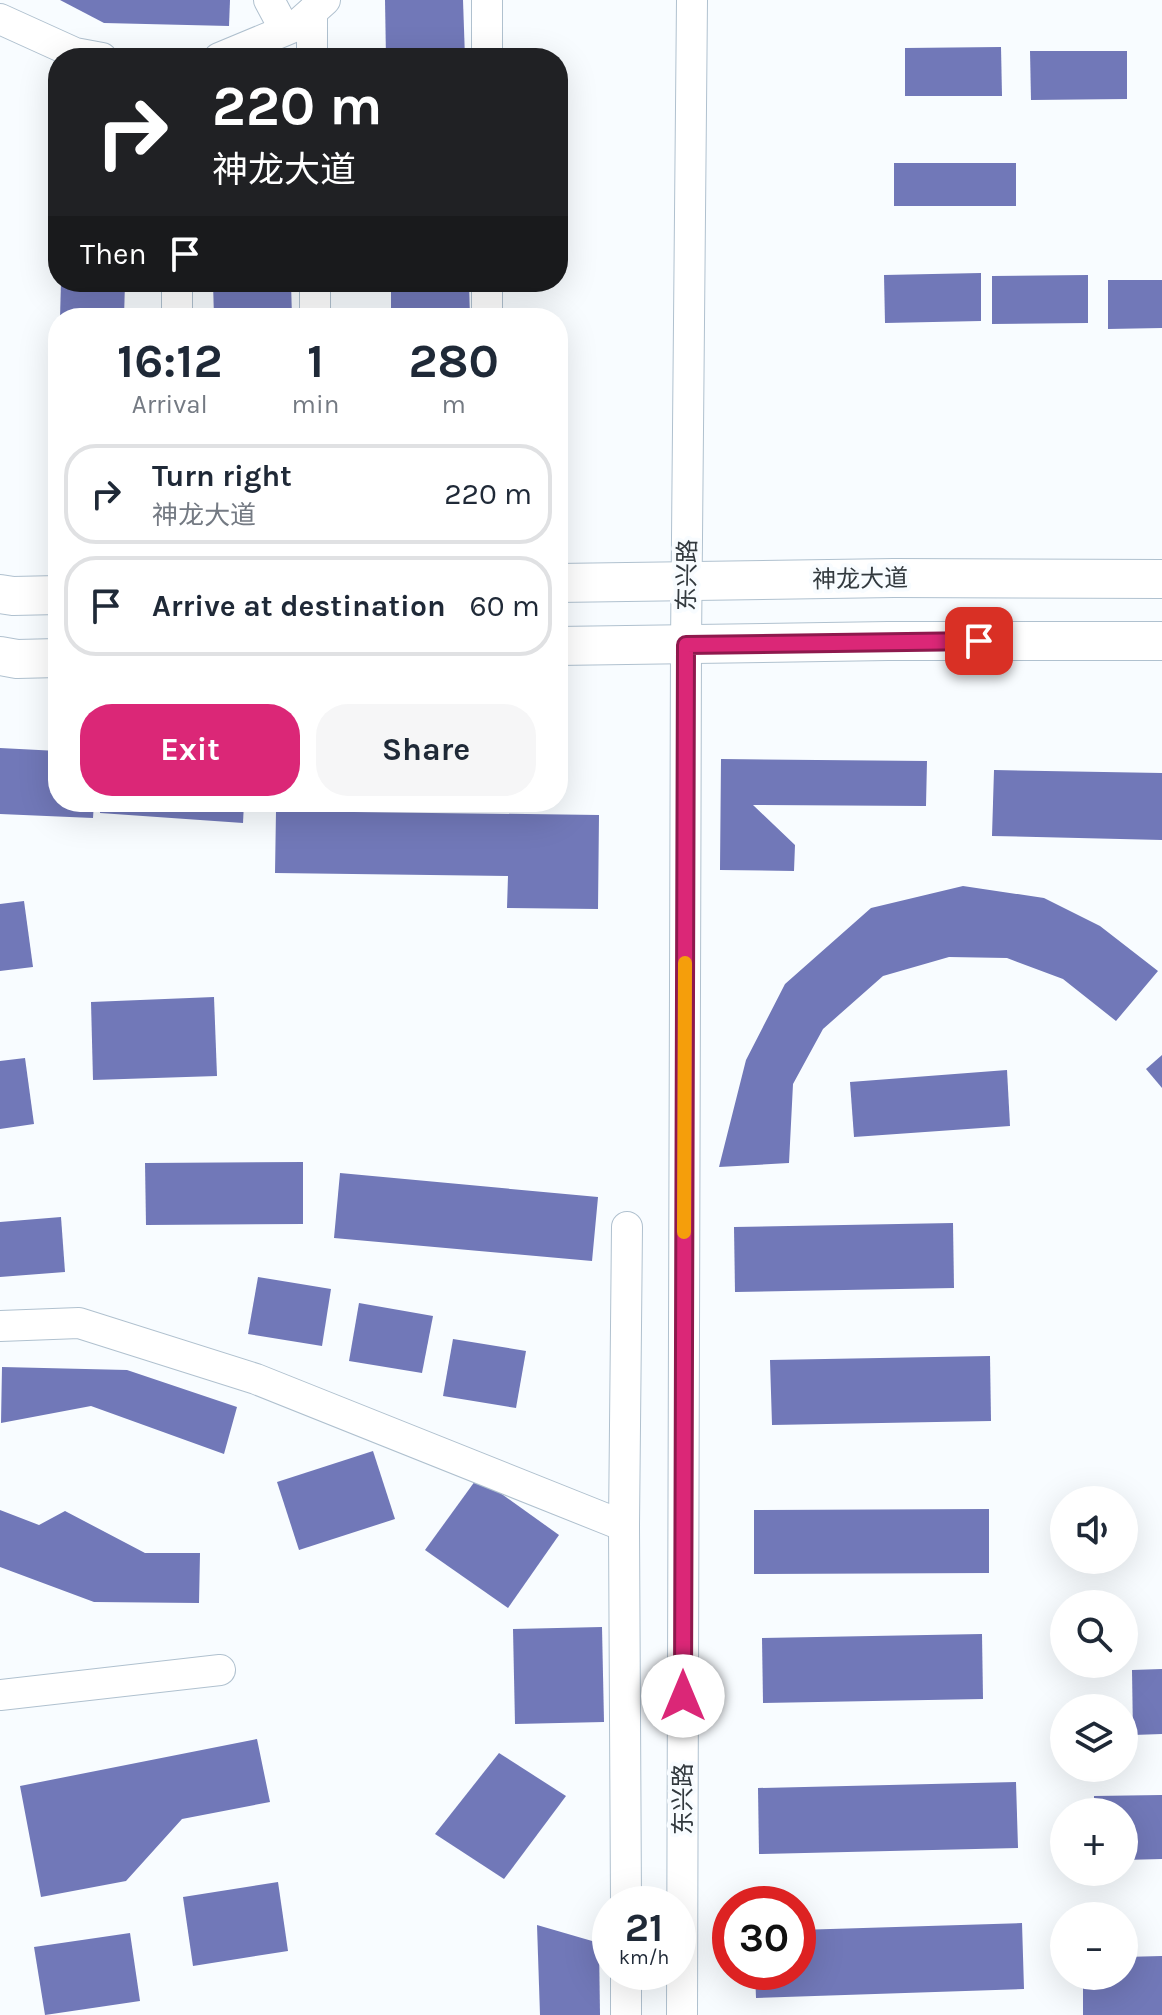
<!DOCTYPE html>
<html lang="en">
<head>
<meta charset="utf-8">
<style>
  :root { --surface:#fff; --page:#f6f6f7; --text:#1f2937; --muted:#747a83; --line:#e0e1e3; --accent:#db2777 }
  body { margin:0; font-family:Karla,"Noto Sans SC",sans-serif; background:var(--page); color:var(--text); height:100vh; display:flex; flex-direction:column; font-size:30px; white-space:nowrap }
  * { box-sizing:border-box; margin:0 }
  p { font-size:26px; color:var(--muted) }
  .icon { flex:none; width:44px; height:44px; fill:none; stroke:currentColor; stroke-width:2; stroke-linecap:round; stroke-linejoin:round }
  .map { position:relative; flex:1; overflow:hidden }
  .side { position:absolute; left:48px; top:308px; width:520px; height:504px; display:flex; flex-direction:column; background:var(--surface); border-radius:32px; box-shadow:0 8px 32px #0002 }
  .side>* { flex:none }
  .banner { position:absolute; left:48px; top:48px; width:520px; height:244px; border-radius:32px; box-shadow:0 8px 32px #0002; background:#202124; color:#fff; overflow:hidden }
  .tools { position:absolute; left:1050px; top:1486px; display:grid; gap:16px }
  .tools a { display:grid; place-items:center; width:88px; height:88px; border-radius:50%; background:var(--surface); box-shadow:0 8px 32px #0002; font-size:40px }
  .speed { position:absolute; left:592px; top:1886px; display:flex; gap:16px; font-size:40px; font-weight:700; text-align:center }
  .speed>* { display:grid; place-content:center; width:104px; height:104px; border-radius:50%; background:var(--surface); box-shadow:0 8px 32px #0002; line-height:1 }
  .speed small { font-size:20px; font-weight:400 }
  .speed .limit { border:12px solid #d22; background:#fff; color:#111 }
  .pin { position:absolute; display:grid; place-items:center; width:68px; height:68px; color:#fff; margin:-34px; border-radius:16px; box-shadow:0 4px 12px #0006 }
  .me { position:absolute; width:88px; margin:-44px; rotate:0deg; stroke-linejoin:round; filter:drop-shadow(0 0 6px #0008) }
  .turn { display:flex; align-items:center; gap:28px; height:168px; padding:0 32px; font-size:36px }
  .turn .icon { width:104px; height:104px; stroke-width:2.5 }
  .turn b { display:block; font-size:56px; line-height:68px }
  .then { display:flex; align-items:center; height:76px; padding:0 32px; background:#0003; gap:16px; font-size:30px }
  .eta { display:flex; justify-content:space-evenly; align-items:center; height:136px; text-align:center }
  .eta b { font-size:48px; font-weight:700; line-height:56px }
  .button { display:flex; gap:16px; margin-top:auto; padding:16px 32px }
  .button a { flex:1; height:92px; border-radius:32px; background:var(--accent); color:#fff; font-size:32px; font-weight:700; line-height:92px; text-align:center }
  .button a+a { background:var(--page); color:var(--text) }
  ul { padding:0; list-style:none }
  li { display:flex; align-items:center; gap:24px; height:100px; margin:0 16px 12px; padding:0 16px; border:4px solid var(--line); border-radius:32px }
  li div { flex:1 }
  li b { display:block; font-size:30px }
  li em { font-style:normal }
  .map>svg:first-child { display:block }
  .building { fill:#7178b8 }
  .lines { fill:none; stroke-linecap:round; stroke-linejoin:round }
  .minor-casing { stroke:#b0c1cf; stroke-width:32 }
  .major-casing { stroke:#b0c1cf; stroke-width:40 }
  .minor { stroke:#fff; stroke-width:30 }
  .major { stroke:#fff; stroke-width:38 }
  .route-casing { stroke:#8e194d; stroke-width:20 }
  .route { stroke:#db2777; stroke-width:14 }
  .slow { stroke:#f59e0b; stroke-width:14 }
  .labels { text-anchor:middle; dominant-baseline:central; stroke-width:8; stroke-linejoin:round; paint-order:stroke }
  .street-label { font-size:24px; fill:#32393e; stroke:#f8fcff }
</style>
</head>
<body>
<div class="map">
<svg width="1162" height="2015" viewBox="0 0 1162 2015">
  <rect width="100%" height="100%" fill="#f8fcff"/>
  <g class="building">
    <polygon points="60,0 230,0 229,26 104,23"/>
    <polygon points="385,0 463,0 465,58 386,58"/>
    <polygon points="1001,47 1002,96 905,96 905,48"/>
    <polygon points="1030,51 1127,51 1127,99 1031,100"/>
    <rect x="894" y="163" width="122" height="43"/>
    <polygon points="981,273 981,321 885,323 884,275"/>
    <polygon points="1088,275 1088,323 992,324 992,276"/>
    <polygon points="1108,280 1162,280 1162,328 1108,329"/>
    <polygon points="61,282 125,282 124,318 60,318"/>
    <polygon points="213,282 291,282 292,318 214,318"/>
    <polygon points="391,282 469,282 470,318 391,318"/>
    <polygon points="0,748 58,751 58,802 94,802 93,818 0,814"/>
    <polygon points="721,759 927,761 926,806 753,805 795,845 794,871 720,870"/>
    <polygon points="994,770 1162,773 1162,840 992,836"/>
    <polygon points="101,802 244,802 243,823 100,813"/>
    <polygon points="276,811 599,815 598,909 507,908 508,876 275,873"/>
    <polygon points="963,886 1044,898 1100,926 1158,971 1116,1021 1063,979 1007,958 949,957 883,976 823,1029 793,1084 789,1163 719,1167 746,1060 785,984 871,908"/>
    <polygon points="24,901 33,967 0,971 0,904"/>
    <polygon points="214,997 217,1076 93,1080 91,1002"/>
    <polygon points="1162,1055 1162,1088 1146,1069"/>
    <polygon points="25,1058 34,1124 0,1129 0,1061"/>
    <polygon points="1007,1070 1010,1126 854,1137 850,1082"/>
    <polygon points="303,1162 303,1224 146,1225 145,1163"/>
    <polygon points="340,1173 598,1197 592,1261 334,1238"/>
    <polygon points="61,1217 65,1272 0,1277 0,1222"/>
    <polygon points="953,1223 954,1288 735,1292 734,1227"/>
    <polygon points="258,1277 331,1289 322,1346 248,1334"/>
    <polygon points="359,1303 433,1316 422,1373 349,1361"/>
    <polygon points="453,1339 526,1351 516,1408 443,1396"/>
    <polygon points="990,1356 991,1421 772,1425 770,1360"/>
    <polygon points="2,1367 127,1370 237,1407 224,1454 91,1406 1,1423"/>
    <polygon points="373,1451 395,1519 299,1550 277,1482"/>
    <polygon points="478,1477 559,1535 508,1608 425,1550"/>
    <polygon points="989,1509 989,1573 754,1574 754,1510"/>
    <polygon points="0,1510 39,1525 65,1511 145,1553 200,1553 199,1603 94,1602 0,1567"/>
    <polygon points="602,1627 604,1722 515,1724 513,1629"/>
    <polygon points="982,1634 983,1699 763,1703 762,1638"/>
    <polygon points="1162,1669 1162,1734 1133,1735 1132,1670"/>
    <polygon points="257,1739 270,1802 182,1819 126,1881 41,1897 20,1786"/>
    <polygon points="499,1753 566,1796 504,1879 435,1834"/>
    <polygon points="1016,1782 1018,1848 759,1854 758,1788"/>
    <polygon points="1162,1795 1162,1859 1124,1860 1124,1812 1094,1812 1094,1796"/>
    <polygon points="278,1882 288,1951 193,1966 183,1897"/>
    <polygon points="1022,1923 1024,1989 756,1998 755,1972 798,1972 798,1930"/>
    <polygon points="537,1925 599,1943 600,2015 540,2015"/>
    <polygon points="130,1933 140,2001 45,2015 34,1947"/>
    <polygon points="1162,1956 1162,2015 1083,2015 1083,1976 1124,1976 1124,1957"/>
  </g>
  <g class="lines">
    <g class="minor-casing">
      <g id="minor">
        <polyline points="269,0 285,30"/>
        <polyline points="312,12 312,58"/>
        <polyline points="0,19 75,53 102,58"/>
        <polyline points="219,58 296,26 325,0"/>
        <polyline points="487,58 487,0"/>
        <polyline points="315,282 315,318"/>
        <polyline points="177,318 177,282"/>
        <polyline points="487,318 487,282"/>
        <polyline points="0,1326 79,1323 256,1379 624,1526"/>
        <polyline points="0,1695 220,1670"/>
        <polyline points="626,1904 624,1526 627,1227"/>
        <polyline points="626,1972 626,2015"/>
        <polyline points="682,2015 686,645 692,0"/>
      </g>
    </g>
    <g class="major-casing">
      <g id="major">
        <polyline points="558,583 894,578 1162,579"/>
        <polyline points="0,594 13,596 58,595"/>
        <polyline points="558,646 888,641 1162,641"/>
        <polyline points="0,656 17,659 58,658"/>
      </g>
    </g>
    <use href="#minor" class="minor"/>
    <use href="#major" class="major"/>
  </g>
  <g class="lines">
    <g class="route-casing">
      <polyline id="route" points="683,1696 686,645 979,641"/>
    </g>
    <use href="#route" class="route"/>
    <polyline class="slow" points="684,1232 685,963"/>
  </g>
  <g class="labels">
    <g class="street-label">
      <text transform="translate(687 575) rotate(-89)">东兴路</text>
      <text transform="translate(860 579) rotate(-1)">神龙大道</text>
      <text transform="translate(683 1799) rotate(-90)">东兴路</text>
    </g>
  </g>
</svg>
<div class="tools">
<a><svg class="icon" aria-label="sound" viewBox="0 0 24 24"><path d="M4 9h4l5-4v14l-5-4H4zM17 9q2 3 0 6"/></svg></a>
<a><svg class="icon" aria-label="search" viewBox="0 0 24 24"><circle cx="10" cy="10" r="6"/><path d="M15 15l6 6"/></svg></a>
<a><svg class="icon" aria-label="layers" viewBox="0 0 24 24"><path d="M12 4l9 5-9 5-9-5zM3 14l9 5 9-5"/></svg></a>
<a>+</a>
<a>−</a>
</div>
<div class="speed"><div>21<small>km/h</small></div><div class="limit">30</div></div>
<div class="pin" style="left:979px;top:641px;background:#d93025"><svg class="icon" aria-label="arrive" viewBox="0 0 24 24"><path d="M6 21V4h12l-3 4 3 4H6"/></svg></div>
<svg class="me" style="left:683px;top:1696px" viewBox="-20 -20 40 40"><circle r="19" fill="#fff"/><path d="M0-13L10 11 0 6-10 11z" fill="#db2777"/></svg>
<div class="banner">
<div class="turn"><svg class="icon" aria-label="right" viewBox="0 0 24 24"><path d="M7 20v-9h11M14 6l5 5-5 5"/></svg><div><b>220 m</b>神龙大道</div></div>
<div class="then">Then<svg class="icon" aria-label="arrive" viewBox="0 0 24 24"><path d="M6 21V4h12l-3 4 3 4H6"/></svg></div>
</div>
<section class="side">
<div class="eta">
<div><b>16:12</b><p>Arrival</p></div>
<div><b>1</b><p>min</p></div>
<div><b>280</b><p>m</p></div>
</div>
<ul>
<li><svg class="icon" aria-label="right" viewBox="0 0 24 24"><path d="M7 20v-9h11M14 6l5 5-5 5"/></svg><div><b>Turn right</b><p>神龙大道</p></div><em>220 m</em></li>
<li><svg class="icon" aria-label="arrive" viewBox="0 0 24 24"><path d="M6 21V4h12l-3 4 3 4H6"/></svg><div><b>Arrive at destination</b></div><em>60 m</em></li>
</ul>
<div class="button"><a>Exit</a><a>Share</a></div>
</section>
</div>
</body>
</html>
